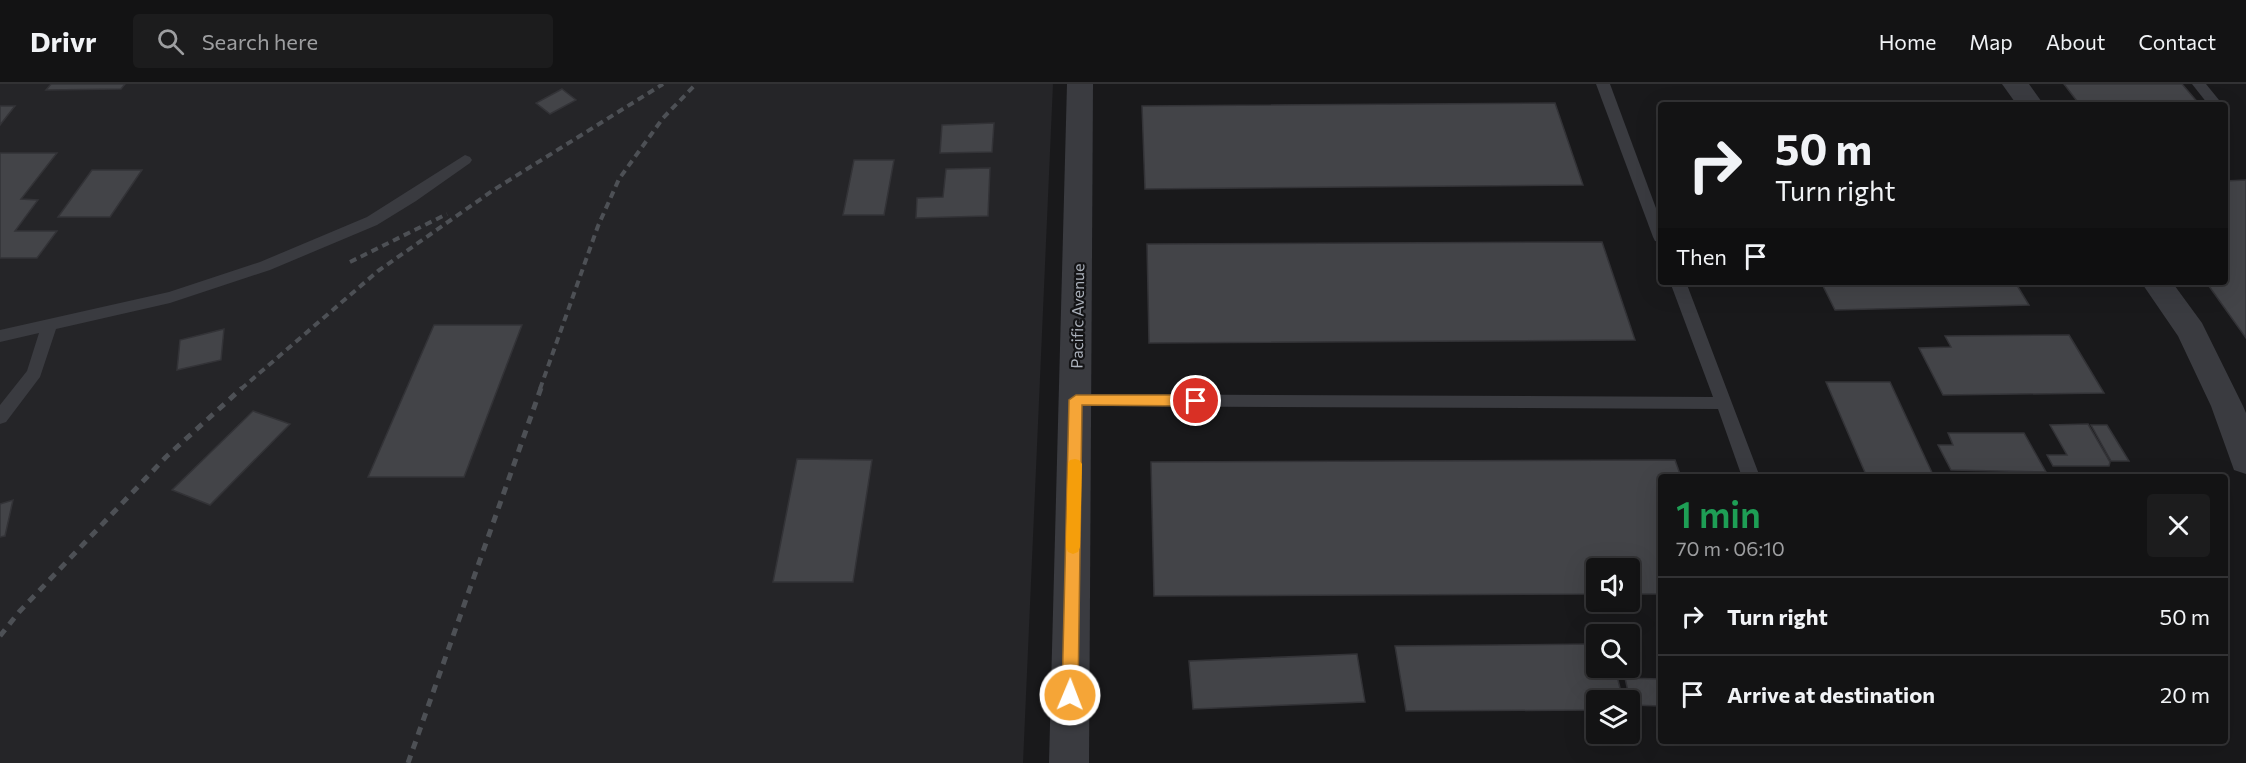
<!DOCTYPE html>
<html lang="en">
<head>
<meta charset="utf-8">
<style>
  :root { --surface:#131314; --page:#1c1c1d; --text:#f1f3f6; --muted:#9d9ea0; --line:#323234 }
  body { margin:0; font-family:Commissioner,sans-serif; background:var(--page); color:var(--text); height:100vh; display:flex; flex-direction:column; font-size:22px; white-space:nowrap }
  * { box-sizing:border-box; margin:0 }
  p { font-size:20px; color:var(--muted) }
  .icon { flex:none; width:33px; height:33px; fill:none; stroke:currentColor; stroke-width:2; stroke-linecap:round; stroke-linejoin:round }
  .map { position:relative; flex:1; overflow:hidden }
  .panel { position:absolute; left:1658px; top:390px; width:570px; height:270px; display:flex; flex-direction:column; background:var(--surface); border-radius:6px; box-shadow:0 6px 24px #0002,0 0 0 2px var(--line) }
  .panel>* { flex:none }
  .banner { position:absolute; left:1658px; top:18px; width:570px; height:183px; border-radius:6px; box-shadow:0 6px 24px #0002,0 0 0 2px var(--line); background:#131314; color:var(--text); overflow:hidden }
  .tools { position:absolute; left:1586px; top:474px; display:grid; gap:12px }
  .tools a { display:grid; place-items:center; width:54px; height:54px; border-radius:6px; background:var(--surface); box-shadow:0 6px 24px #0002,0 0 0 2px var(--line); font-size:30px }
  .pin { position:absolute; display:grid; place-items:center; width:51px; height:51px; color:#fff; margin:-26px; border:3px solid #fff; border-radius:50%; box-shadow:0 2px 6px #0007 }
  .me { position:absolute; width:66px; margin:-33px; rotate:1deg; stroke-linejoin:round; filter:drop-shadow(0 0 4px #0008) }
  .turn { display:flex; align-items:center; gap:21px; height:126px; padding:0 18px; font-size:27px }
  .turn .icon { width:78px; height:78px; stroke-width:2.5 }
  .turn b { display:block; font-size:42px; line-height:51px }
  .then { display:flex; align-items:center; height:57px; padding:0 18px; background:#0003; gap:12px; font-size:22px }
  .round { display:grid; place-items:center; flex:none; width:63px; height:63px; border-radius:6px; background:var(--page) }
  .overview { display:flex; align-items:center; justify-content:space-between; height:102px; padding:0 18px }
  h1 { font-size:36px; font-weight:600; line-height:45px; color:#1e9e55 }
  ul { padding:0; list-style:none }
  li { display:flex; align-items:center; gap:18px; height:78px; padding:0 18px; border-top:2px solid var(--line) }
  li div { flex:1 }
  li b { display:block; font-size:22px }
  li em { font-style:normal }
  header { display:flex; align-items:center; gap:36px; box-sizing:border-box; height:84px; padding:0 30px; background:var(--surface); border-bottom:2px solid var(--line) }
  header strong { font-size:28px }
  nav { display:flex; gap:33px; margin-inline-start:auto; font-size:21px }
  .search { width:420px; height:54px; background:var(--page); display:flex; align-items:center; gap:15px; box-sizing:border-box; padding:0 21px; border-radius:6px; color:var(--muted); font-size:22px }
  .map>svg:first-child { display:block }
  .built { fill:#252528 }
  .building { fill:#434448; stroke:#333337; stroke-width:1.5 }
  .lines { fill:none; stroke-linecap:round; stroke-linejoin:round }
  .service { fill:#3a3b40; fill-rule:evenodd }
  .minor { fill:#3a3b40; fill-rule:evenodd }
  .rail-far1 { stroke:#4d5055; stroke-width:4; stroke-dasharray:7 5; stroke-linecap:butt }
  .rail { stroke:#4d5055; stroke-width:5; stroke-dasharray:8 7; stroke-linecap:butt }
  .route { fill:#f5a537; stroke:#9f6b24; stroke-width:1.5 }
  .slow { fill:#f59e0b }
  .labels { text-anchor:middle; dominant-baseline:central; stroke-width:4.5; stroke-linejoin:round; paint-order:stroke }
  .street-label { font-size:16px; fill:#abb1bb; stroke:#141416 }
</style>
</head>
<body>
<header>
<strong>Drivr</strong>
<div class="search"><svg class="icon" aria-label="search" viewBox="0 0 24 24"><circle cx="10" cy="10" r="6"/><path d="M15 15l6 6"/></svg>Search here</div>
<nav><a>Home</a><a>Map</a><a>About</a><a>Contact</a></nav>
</header>
<div class="map">
<svg width="2246" height="679" viewBox="0 0 2246 679">
  <rect width="100%" height="100%" fill="#19191b"/>
  <polygon class="built" points="0,0 1053,0 1023,679 0,679"/>
  <g class="building">
    <polygon points="51,0 125,0 121,5 46,6"/>
    <polygon points="2064,0 2182,0 2200,21 2080,21"/>
    <polygon points="562,5 576,16 550,30 536,19"/>
    <polygon points="1555,19 1583,101 1145,105 1142,22"/>
    <polygon points="0,22 15,22 0,41"/>
    <polygon points="994,39 992,68 940,69 942,41"/>
    <polygon points="0,69 57,69 21,115 38,116 15,147 57,147 37,174 0,174"/>
    <polygon points="854,76 894,76 884,131 843,131"/>
    <polygon points="990,84 988,132 916,134 917,114 943,113 946,85"/>
    <polygon points="92,86 142,86 110,133 58,133"/>
    <polygon points="2246,96 2246,254 2206,198 2224,198 2224,97"/>
    <polygon points="1602,158 1635,256 1149,259 1147,160"/>
    <polygon points="1821,198 2015,198 2029,221 1835,226"/>
    <polygon points="434,241 522,241 464,393 368,393"/>
    <polygon points="224,245 221,276 177,286 180,256"/>
    <polygon points="2069,251 2104,309 1943,311 1919,264 1951,263 1945,252"/>
    <polygon points="1826,298 1890,298 1934,393 1867,393"/>
    <polygon points="253,327 290,340 210,421 172,406"/>
    <polygon points="2088,340 2110,378 2109,382 2053,382 2047,371 2067,371 2050,341"/>
    <polygon points="2091,341 2107,341 2129,377 2111,377"/>
    <polygon points="1948,349 2024,349 2046,388 1951,386 1938,361 1953,361"/>
    <polygon points="797,375 872,376 853,498 773,498"/>
    <polygon points="1675,376 1681,393 1660,393 1660,510 1629,510 1629,484 1596,484 1596,510 1154,512 1151,378"/>
    <polygon points="13,416 5,452 0,453 0,420"/>
    <polygon points="1596,560 1596,584 1615,584 1623,616 1596,616 1596,626 1406,627 1395,562"/>
    <polygon points="1357,570 1365,618 1193,625 1189,577"/>
    <polygon points="1625,594 1660,595 1660,622 1631,621"/>
  </g>
  <g class="lines">
    <g class="service">
      <polygon points="1596,0 1610,0 1660,135 1660,158 1655,157 1653,153"/>
      <polygon points="2192,0 2206,0 2219,16 2217,19 2207,19"/>
      <polygon points="465,71 470,73 472,76 470,79 416,117 377,141 270,186 170,219 56,245 40,293 6,338 0,340 0,321 27,287 39,249 0,258 0,246 169,208 260,178 367,133"/>
      <polygon points="1670,198 1686,198 1760,393 1742,393 1718,325 1076,322 1070,321 1068,316 1070,311 1076,310 1713,313"/>
    </g>
    <g class="minor">
      <polygon points="1067,0 1093,0 1089,679 1049,679"/>
      <polygon points="2002,0 2029,0 2044,21 2017,21"/>
      <polygon points="2141,198 2172,198 2202,239 2243,322 2246,329 2246,390 2234,386 2211,322 2178,252"/>
    </g>
    <g class="rail-far1">
      <polyline points="350,178 447,130"/>
      <polyline points="241,305 378,187 495,105 663,0"/>
      <polyline points="540,305 598,142 619,95 663,34 696,0"/>
    </g>
    <g class="rail">
      <polyline points="0,552 19,528 166,373 242,304"/>
      <polyline points="408,679 541,304"/>
    </g>
  </g>
  <polygon class="route" points="1076,311 1196,311 1202,317 1196,322 1082,321 1078,611 1076,616 1070,618 1065,616 1062,611 1069,316"/>
  <polygon class="slow" points="1075,375 1079,376 1082,380 1080,463 1078,468 1073,470 1068,468 1066,463 1068,380 1070,376"/>
  <g class="labels">
    <g class="street-label">
      <text transform="translate(1077 232) rotate(-89)">Pacific Avenue</text>
    </g>
  </g>
</svg>
<div class="tools">
<a><svg class="icon" aria-label="sound" viewBox="0 0 24 24"><path d="M4 9h4l5-4v14l-5-4H4zM17 9q2 3 0 6"/></svg></a>
<a><svg class="icon" aria-label="search" viewBox="0 0 24 24"><circle cx="10" cy="10" r="6"/><path d="M15 15l6 6"/></svg></a>
<a><svg class="icon" aria-label="layers" viewBox="0 0 24 24"><path d="M12 4l9 5-9 5-9-5zM3 14l9 5 9-5"/></svg></a>
</div>
<div class="pin" style="left:1196px;top:317px;background:#d93025"><svg class="icon" aria-label="arrive" viewBox="0 0 24 24"><path d="M6 21V4h12l-3 4 3 4H6"/></svg></div>
<svg class="me" style="left:1070px;top:611px" viewBox="-20 -20 40 40"><circle r="17" fill="#f5a537" stroke="#fff" stroke-width="3"/><path d="M0-11L8 9 0 5-8 9z" fill="#fff"/></svg>
<div class="banner">
<div class="turn"><svg class="icon" aria-label="right" viewBox="0 0 24 24"><path d="M7 20v-9h11M14 6l5 5-5 5"/></svg><div><b>50 m</b>Turn right</div></div>
<div class="then">Then<svg class="icon" aria-label="arrive" viewBox="0 0 24 24"><path d="M6 21V4h12l-3 4 3 4H6"/></svg></div>
</div>
<section class="panel">
<div class="overview"><div><h1>1 min</h1><p>70 m · 06:10</p></div><a class="round"><svg class="icon" aria-label="close" viewBox="0 0 24 24"><path d="M6 6l12 12M18 6L6 18"/></svg></a></div>
<ul>
<li><svg class="icon" aria-label="right" viewBox="0 0 24 24"><path d="M7 20v-9h11M14 6l5 5-5 5"/></svg><div><b>Turn right</b></div><em>50 m</em></li>
<li><svg class="icon" aria-label="arrive" viewBox="0 0 24 24"><path d="M6 21V4h12l-3 4 3 4H6"/></svg><div><b>Arrive at destination</b></div><em>20 m</em></li>
</ul>
</section>
</div>
</body>
</html>
